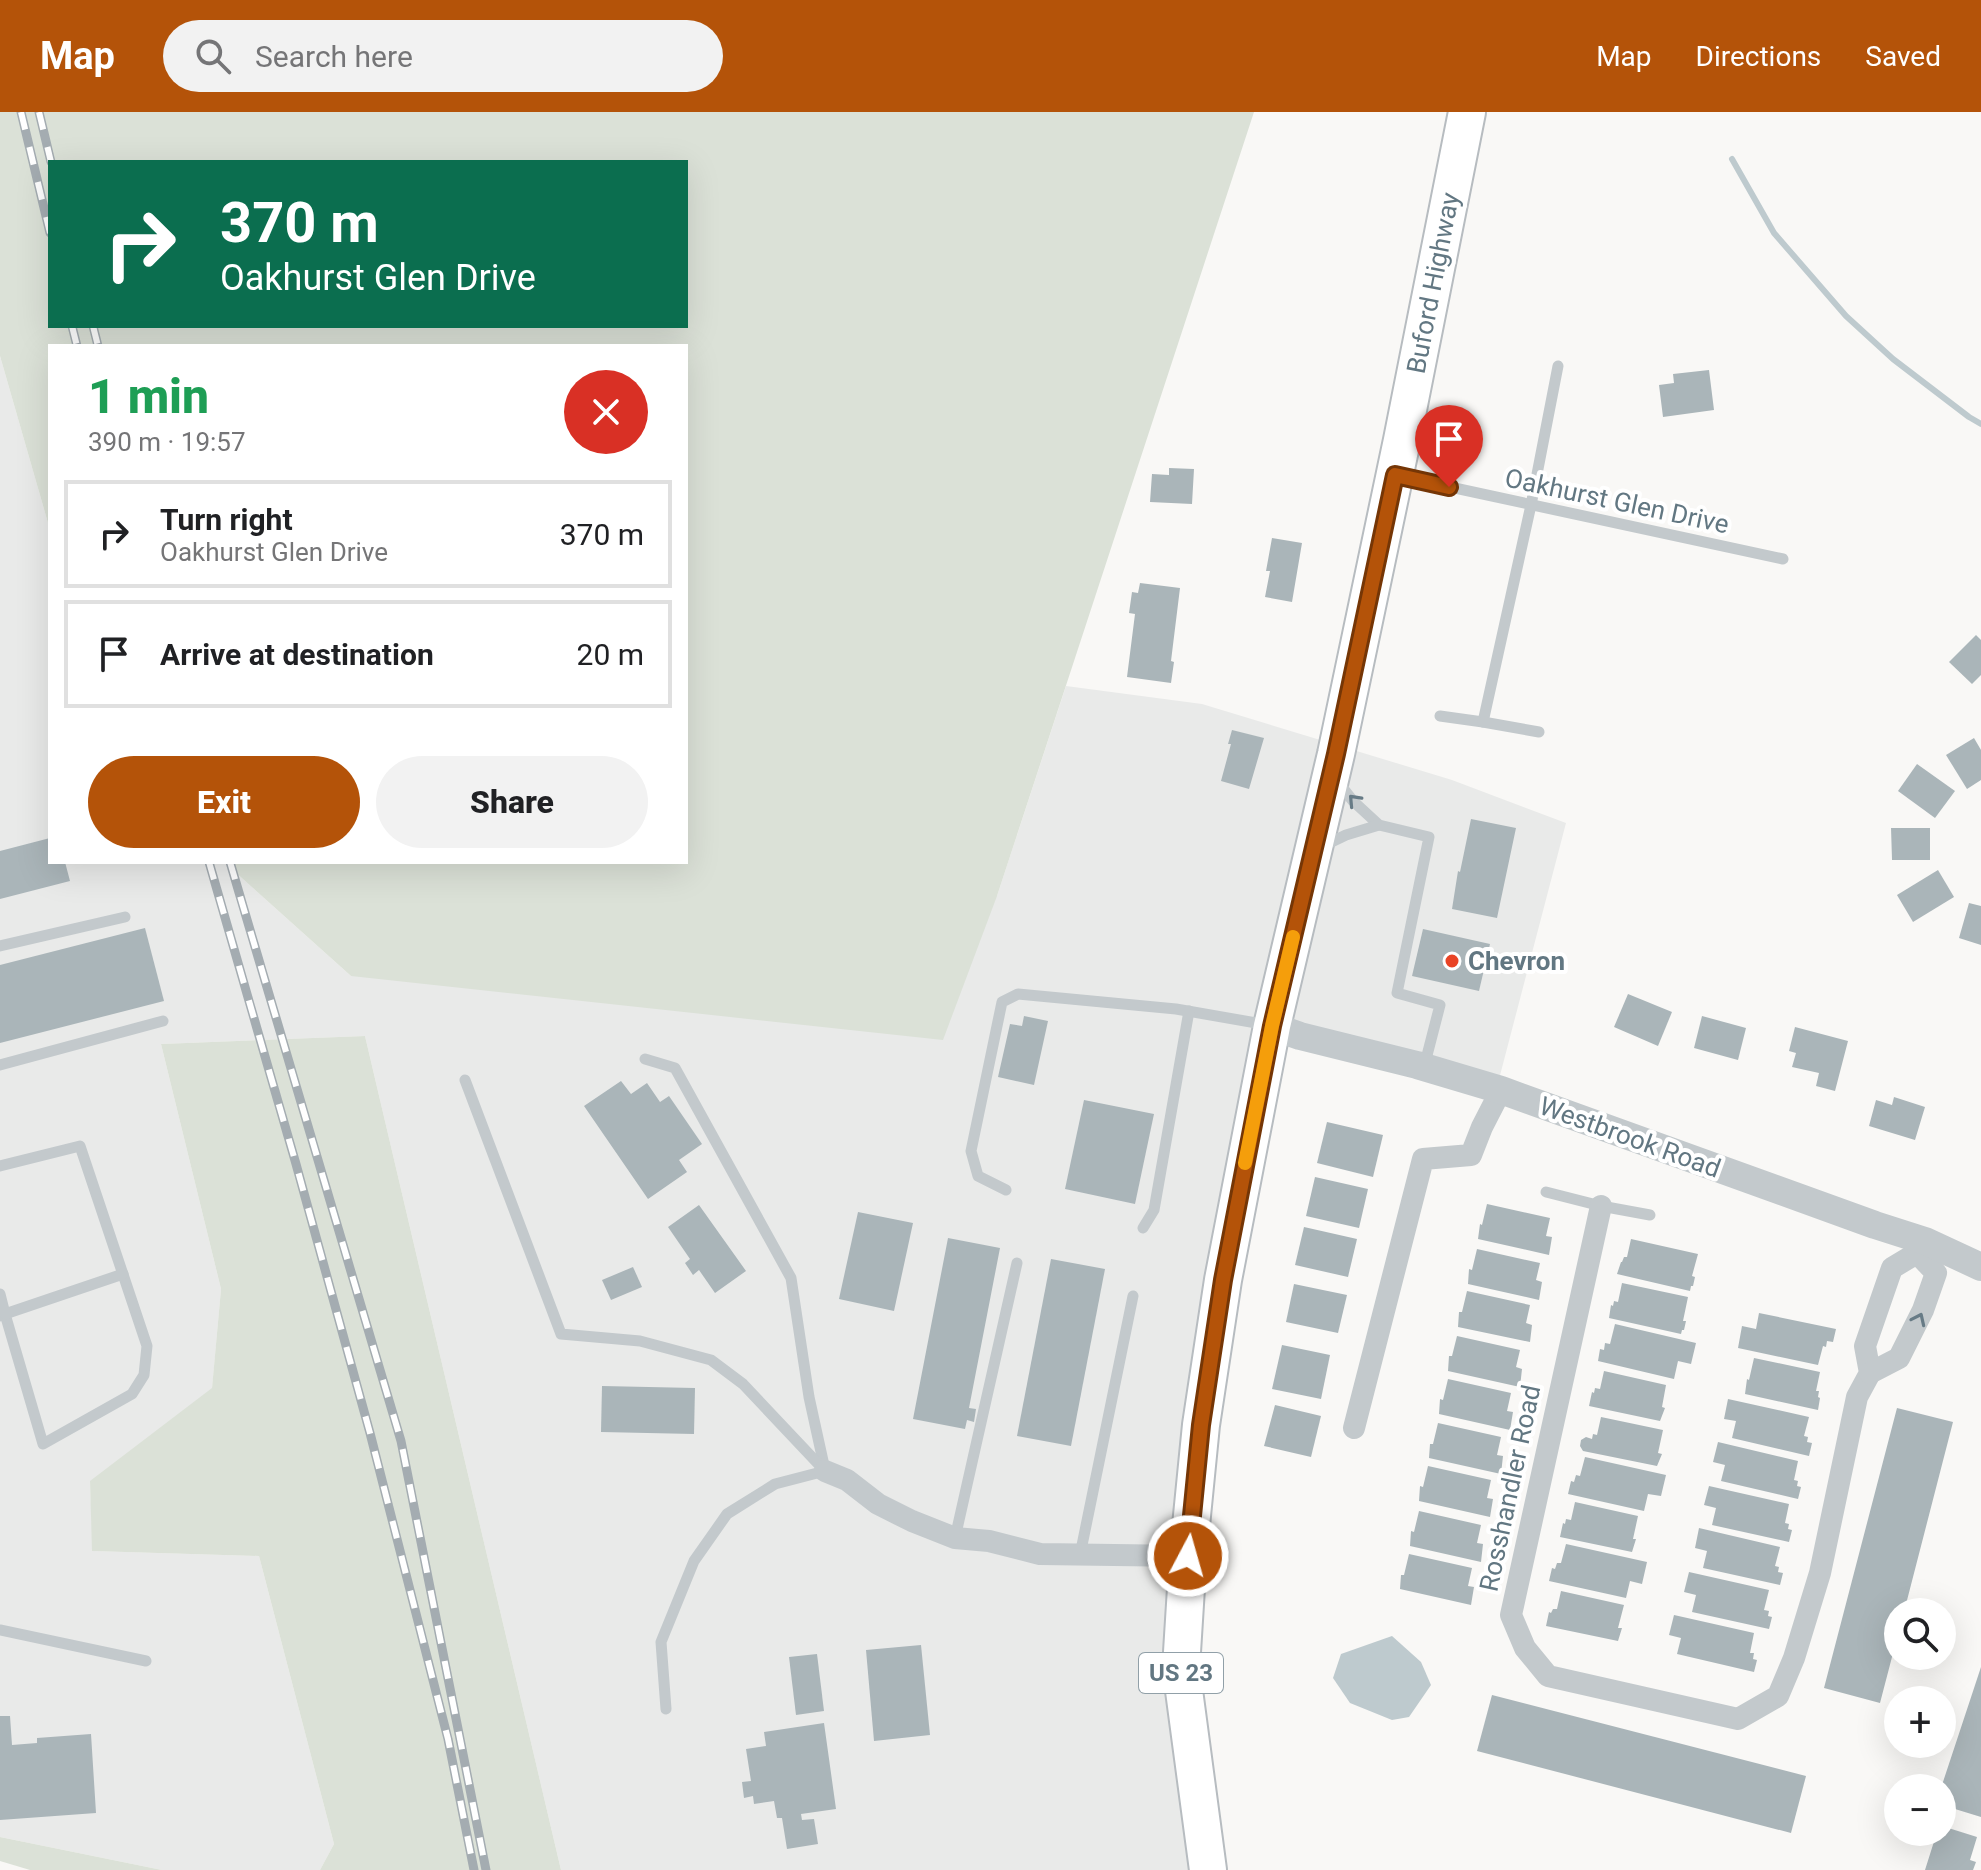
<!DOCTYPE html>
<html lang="en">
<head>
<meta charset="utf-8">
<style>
  :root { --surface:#fff; --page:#f2f2f2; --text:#202124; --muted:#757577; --line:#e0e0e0; --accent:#b45309 }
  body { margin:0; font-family:Roboto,sans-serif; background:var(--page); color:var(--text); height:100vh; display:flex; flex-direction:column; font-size:30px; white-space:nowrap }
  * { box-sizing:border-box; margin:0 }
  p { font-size:26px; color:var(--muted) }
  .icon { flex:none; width:44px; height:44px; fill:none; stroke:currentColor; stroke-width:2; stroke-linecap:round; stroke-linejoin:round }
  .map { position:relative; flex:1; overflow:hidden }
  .sheet { position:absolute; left:48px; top:232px; width:640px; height:520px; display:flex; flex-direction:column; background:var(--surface); border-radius:0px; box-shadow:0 8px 32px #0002 }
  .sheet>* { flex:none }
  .guide { position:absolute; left:48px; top:48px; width:640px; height:168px; border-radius:0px; box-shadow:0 8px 32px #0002; background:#0b6e4f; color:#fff; overflow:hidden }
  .fabs { position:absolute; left:1884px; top:1486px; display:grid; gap:16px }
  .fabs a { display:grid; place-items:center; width:72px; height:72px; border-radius:50%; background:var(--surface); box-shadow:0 8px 32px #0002; font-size:40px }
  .pin { position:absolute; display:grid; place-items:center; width:68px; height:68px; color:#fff; margin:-82px -34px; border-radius:50% 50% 50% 0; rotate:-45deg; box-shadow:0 0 8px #0007 }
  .pin .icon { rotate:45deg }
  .me { position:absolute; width:88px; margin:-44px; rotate:6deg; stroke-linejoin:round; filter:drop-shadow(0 0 6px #0008) }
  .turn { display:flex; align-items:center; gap:28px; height:168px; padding:0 40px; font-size:36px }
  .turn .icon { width:104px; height:104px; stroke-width:2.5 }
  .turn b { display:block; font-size:56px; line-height:68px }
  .round { display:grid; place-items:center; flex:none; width:84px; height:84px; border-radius:42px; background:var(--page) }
  .head { display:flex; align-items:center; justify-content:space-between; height:136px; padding:0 40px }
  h1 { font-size:48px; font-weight:800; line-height:60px; color:#1e9e55 }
  .button { display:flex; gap:16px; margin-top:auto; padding:16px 40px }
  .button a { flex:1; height:92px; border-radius:48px; background:var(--accent); color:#fff; font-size:32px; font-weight:800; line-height:92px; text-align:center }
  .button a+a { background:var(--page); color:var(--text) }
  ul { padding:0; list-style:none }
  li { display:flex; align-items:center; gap:24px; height:108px; margin:0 16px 12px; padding:0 24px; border:4px solid var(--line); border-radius:0px }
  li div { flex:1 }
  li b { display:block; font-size:30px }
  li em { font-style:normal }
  header { display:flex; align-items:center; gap:48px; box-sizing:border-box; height:112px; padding:0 40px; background:var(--accent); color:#fff }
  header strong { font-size:38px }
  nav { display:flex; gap:44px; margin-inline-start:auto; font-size:28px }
  .search { width:560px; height:72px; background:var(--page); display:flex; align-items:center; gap:20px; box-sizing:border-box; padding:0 28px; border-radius:44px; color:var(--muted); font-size:30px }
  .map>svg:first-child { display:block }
  .built { fill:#e9eae9 }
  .green { fill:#dbe1d7; fill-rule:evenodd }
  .water { fill:#becace }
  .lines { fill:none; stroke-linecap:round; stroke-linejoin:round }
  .stream { stroke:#becace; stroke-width:6 }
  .building { fill:#aab5b9 }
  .primary-casing { stroke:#b7bcc0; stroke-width:40 }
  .service { stroke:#c3c9cc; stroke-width:11 }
  .minor { stroke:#c3c9cc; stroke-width:22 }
  .tertiary { stroke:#c3c9cc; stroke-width:28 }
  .primary { stroke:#fff; stroke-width:36 }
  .rail-casing { stroke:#a4acb1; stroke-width:9 }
  .rail { stroke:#fff; stroke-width:6; stroke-dasharray:18; stroke-linecap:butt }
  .oneway { stroke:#677b86 }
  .route-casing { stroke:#753606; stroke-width:20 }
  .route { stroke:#b45309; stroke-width:14 }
  .slow { stroke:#f59e0b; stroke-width:14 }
  .poi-dot { fill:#e94325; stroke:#fff; stroke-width:3 }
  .labels { text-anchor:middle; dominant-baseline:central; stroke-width:8; stroke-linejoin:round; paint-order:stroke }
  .shield { fill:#fff; stroke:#91a0a8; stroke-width:2 }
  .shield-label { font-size:24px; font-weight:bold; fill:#627782 }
  .street-label { font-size:26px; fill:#627782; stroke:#fff }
  .poi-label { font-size:26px; font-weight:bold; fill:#627782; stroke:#fff; text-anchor:start }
</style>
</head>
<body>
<header>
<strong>Map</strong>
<div class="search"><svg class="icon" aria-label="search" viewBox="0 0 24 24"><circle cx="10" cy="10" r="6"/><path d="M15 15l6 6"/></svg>Search here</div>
<nav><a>Map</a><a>Directions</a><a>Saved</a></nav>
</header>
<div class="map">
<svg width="1981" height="1758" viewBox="0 0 1981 1758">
  <rect width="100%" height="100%" fill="#f9f8f6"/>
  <polygon class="built" points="0,244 50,418 50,750 224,750 351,864 997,784 1066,574 1202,592 1452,668 1566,711 1498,971 1266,903 1197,1274 1192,1758 561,1758 365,924 161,932 221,1177 212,1277 90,1370 93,1439 259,1444 334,1732 320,1758 162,1758 0,1725"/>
  <g class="green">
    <path d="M 0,0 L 1254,0 L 997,784 L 943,928 L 351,864 L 224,750 L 686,750 L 686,234 L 50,234 L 50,418 L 0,244 ZM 50,50 L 686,50 L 686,214 L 50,214 Z"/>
    <polygon points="365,924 561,1758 320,1758 334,1732 259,1444 92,1439 90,1369 212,1276 221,1177 161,932"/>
    <polygon points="0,1725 162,1758 30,1758 0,1749"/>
  </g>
  <polygon class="water" points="1392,1524 1421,1550 1431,1573 1409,1605 1392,1608 1350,1591 1333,1566 1341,1542"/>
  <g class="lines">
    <polyline class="stream" points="1732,47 1774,121 1846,204 1893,247 1969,305 1981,312"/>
  </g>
  <g class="building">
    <polygon points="1709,258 1714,298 1663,305 1659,273 1674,271 1673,262"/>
    <polygon points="1169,356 1194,357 1192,392 1150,390 1152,362 1169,363"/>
    <polygon points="1272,426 1302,431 1292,490 1265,485 1270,459 1266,459"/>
    <polygon points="1140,471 1180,476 1171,549 1174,550 1171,571 1127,565 1135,502 1129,501 1132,480 1138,481"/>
    <polygon points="1976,523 1981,528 1981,563 1972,572 1949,550"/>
    <polygon points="1232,618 1264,626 1249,677 1221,669 1231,632 1228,632"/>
    <polygon points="1974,626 1981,638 1981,668 1967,677 1946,643"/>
    <polygon points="1917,652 1955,679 1935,706 1898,679"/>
    <polygon points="1471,707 1516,716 1497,806 1452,797 1458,759 1460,760"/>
    <polygon points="1891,716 1930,716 1930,748 1892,748"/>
    <polygon points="50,726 50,750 65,750 70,769 0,787 0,739"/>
    <polygon points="1938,758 1954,785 1913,810 1897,783"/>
    <polygon points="1969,791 1981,794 1981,833 1959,826"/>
    <polygon points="145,816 164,889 0,931 0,853"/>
    <polygon points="1423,817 1490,832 1479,879 1412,864"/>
    <polygon points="1628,882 1672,900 1658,934 1614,915"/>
    <polygon points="1024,904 1048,909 1034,973 998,965 1010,912 1022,914"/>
    <polygon points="1702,904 1746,916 1738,948 1694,936"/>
    <polygon points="1795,915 1848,929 1835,979 1816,974 1819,961 1792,955 1796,941 1789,939"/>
    <polygon points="621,969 631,982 647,971 660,990 669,984 702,1032 679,1048 687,1060 648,1087 584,994"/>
    <polygon points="1894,985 1925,995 1915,1028 1869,1014 1876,988 1892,993"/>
    <polygon points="1084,988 1154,1002 1135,1092 1065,1077"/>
    <polygon points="1327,1010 1383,1023 1373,1065 1317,1051"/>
    <polygon points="1315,1065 1368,1077 1359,1116 1306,1104"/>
    <polygon points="1487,1092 1550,1106 1546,1124 1552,1125 1549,1143 1478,1127 1480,1112 1482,1113"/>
    <polygon points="699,1093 746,1159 715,1181 699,1158 693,1163 685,1151 690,1147 668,1115"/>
    <polygon points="858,1100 913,1111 894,1199 839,1187"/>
    <polygon points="1304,1115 1357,1127 1348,1165 1295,1153"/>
    <polygon points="948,1126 1000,1136 969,1296 976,1297 974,1310 967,1308 965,1317 913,1307"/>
    <polygon points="1631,1127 1698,1142 1692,1164 1695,1165 1693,1174 1691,1174 1690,1179 1617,1162 1621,1150 1622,1150 1624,1145 1627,1145"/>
    <polygon points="1477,1137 1540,1151 1536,1168 1542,1170 1539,1188 1468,1172 1469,1157 1472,1158"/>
    <polygon points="1051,1147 1105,1157 1071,1334 1017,1324"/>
    <polygon points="633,1155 642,1175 611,1188 602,1168"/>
    <polygon points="1622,1171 1688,1185 1683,1209 1686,1209 1684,1218 1682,1218 1681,1222 1609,1206 1611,1193 1613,1194 1614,1189 1618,1190"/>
    <polygon points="1294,1172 1347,1183 1338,1221 1286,1210"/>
    <polygon points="1467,1179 1530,1193 1526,1211 1532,1213 1530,1230 1458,1215 1459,1200 1462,1200"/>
    <polygon points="1759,1201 1836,1217 1833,1230 1827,1229 1826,1235 1823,1234 1818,1253 1738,1236 1742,1214 1756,1217"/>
    <polygon points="1615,1212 1696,1231 1691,1252 1678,1249 1674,1267 1598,1249 1600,1237 1604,1238 1605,1231 1610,1232"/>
    <polygon points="1457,1224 1520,1238 1516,1255 1522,1257 1520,1275 1448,1259 1449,1244 1452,1244"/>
    <polygon points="1282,1233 1330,1243 1321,1287 1272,1277"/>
    <polygon points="1754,1246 1820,1260 1816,1279 1819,1279 1818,1285 1820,1286 1818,1298 1745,1282 1747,1267 1749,1268"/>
    <polygon points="1604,1259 1666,1273 1662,1295 1665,1296 1660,1309 1589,1294 1592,1280 1594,1281 1595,1276 1600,1277"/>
    <polygon points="1448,1267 1511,1281 1507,1299 1513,1300 1510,1318 1439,1302 1440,1287 1443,1288"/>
    <polygon points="602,1274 695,1276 694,1322 601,1320"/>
    <polygon points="1728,1287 1809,1305 1804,1324 1808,1325 1807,1330 1812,1331 1809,1344 1732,1326 1736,1309 1724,1307"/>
    <polygon points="1275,1293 1321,1304 1311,1345 1264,1334"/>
    <polygon points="1897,1296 1953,1310 1904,1500 1898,1500 1898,1522 1880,1591 1824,1576"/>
    <polygon points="1601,1305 1663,1318 1658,1341 1662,1342 1657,1354 1583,1339 1580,1334 1581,1328 1586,1325 1592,1327 1593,1322 1597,1323"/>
    <polygon points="1438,1311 1501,1325 1497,1343 1503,1344 1501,1362 1429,1346 1430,1332 1433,1332"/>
    <polygon points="1718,1330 1798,1349 1794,1368 1798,1369 1797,1374 1801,1375 1798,1387 1721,1369 1725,1353 1713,1350"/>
    <polygon points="1585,1345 1666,1363 1661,1384 1648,1382 1644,1399 1568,1382 1571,1369 1574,1370 1576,1363 1580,1364"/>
    <polygon points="1428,1354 1491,1368 1487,1386 1493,1387 1490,1405 1419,1389 1420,1374 1423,1375"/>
    <polygon points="1709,1374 1789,1392 1785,1411 1789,1412 1788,1417 1792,1418 1789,1430 1712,1413 1716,1396 1704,1393"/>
    <polygon points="1575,1390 1638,1404 1633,1427 1636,1427 1632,1440 1560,1425 1563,1411 1565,1412 1566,1407 1571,1408"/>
    <polygon points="1419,1399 1481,1413 1477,1431 1483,1432 1481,1450 1410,1434 1411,1419 1414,1420"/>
    <polygon points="1699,1416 1780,1435 1775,1454 1779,1455 1778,1460 1783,1461 1780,1473 1703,1456 1707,1439 1695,1436"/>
    <polygon points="1566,1432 1647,1450 1642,1472 1630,1469 1626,1486 1549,1469 1552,1456 1555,1457 1557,1451 1561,1451"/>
    <polygon points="1409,1442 1472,1456 1468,1474 1474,1475 1471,1493 1400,1477 1401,1463 1404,1463"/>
    <polygon points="1689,1460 1769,1478 1764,1498 1769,1499 1768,1504 1772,1505 1769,1517 1692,1500 1696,1483 1684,1480"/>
    <polygon points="1561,1479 1624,1493 1618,1516 1622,1516 1618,1529 1546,1514 1549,1500 1551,1501 1553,1497 1557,1497"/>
    <polygon points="1674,1503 1754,1521 1750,1541 1754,1541 1753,1547 1757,1548 1754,1560 1677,1542 1681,1526 1669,1523"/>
    <polygon points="921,1533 930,1623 874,1629 866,1538"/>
    <polygon points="817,1542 824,1599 796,1603 789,1545"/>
    <polygon points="1981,1555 1981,1705 1942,1693 1942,1676 1941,1676"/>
    <polygon points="1492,1583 1806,1664 1791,1721 1477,1639"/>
    <polygon points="0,1604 10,1604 12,1633 37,1631 37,1626 91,1622 96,1701 0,1708"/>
    <polygon points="824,1611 836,1697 801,1702 802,1708 814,1707 818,1732 787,1737 782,1706 777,1706 774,1689 754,1692 753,1684 744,1686 742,1670 751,1669 746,1637 766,1634 764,1620"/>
    <polygon points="1942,1714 1977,1725 1970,1748 1976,1750 1973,1758 1925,1758 1937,1720 1942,1720"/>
  </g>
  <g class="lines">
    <g class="primary-casing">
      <polyline id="primary" points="1208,1758 1181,1556 1188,1444 1201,1313 1223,1168 1272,914 1336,642 1402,328 1467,0"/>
    </g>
    <g class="service">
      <polyline points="1399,364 1783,447"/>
      <polyline points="1440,604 1483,610 1531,393 1558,254"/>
      <polyline points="1483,610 1539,620"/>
      <polyline points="1338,670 1353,689 1379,713 1429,725 1397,881 1440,893 1424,955"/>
      <polyline points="1323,734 1346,723 1379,713"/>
      <polyline points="0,834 125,805"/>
      <polyline points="645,947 675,956 791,1166 809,1285 825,1358"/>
      <polyline points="0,953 163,909"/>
      <polyline points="465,968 561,1222 640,1229 711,1248 743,1272 825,1359"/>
      <polyline points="0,1054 80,1034 147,1234 144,1263 132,1282 43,1332 5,1202 0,1204"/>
      <polyline points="1006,1078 978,1064 971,1039 1002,890 1018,882 1176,897 1268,913"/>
      <polyline points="1546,1080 1601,1094 1650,1103"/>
      <polyline points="1143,1116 1154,1098 1189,899"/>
      <polyline points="0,1182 5,1202 123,1162"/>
      <polyline points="955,1426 1017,1151"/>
      <polyline points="1080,1443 1133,1184"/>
      <polyline points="0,1518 146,1549"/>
      <polyline points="666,1597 661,1530 694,1449 727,1402 775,1372 825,1359"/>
    </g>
    <g class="minor">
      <polyline points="1601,1094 1511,1503 1525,1536 1548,1564 1738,1607 1778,1584 1794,1546 1820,1461 1857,1285 1870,1261 1865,1234 1892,1156 1917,1141 1925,1129"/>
      <polyline points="1870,1261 1899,1246 1923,1198 1936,1161 1917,1141"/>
      <polyline points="1354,1316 1423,1047 1471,1043 1482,1015 1501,978"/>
      <polyline points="825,1359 847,1368 878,1392 912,1409 955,1426 989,1429 1040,1442 1188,1444"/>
    </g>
    <polyline class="tertiary" points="1272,914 1300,924 1417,953 1501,978 1875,1113 1925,1129 1981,1155"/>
    <use href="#primary" class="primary"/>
    <g class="rail-casing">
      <g id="rail">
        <polyline points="21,0 50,121"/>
        <polyline points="39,0 51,50"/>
        <polyline points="72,214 77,234"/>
        <polyline points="93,214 98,234"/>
        <polyline points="209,750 296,1052 370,1321 448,1627 474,1758"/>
        <polyline points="230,750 401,1329 486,1758"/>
      </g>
    </g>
    <use href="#rail" class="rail"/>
  </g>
  <defs><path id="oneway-chevron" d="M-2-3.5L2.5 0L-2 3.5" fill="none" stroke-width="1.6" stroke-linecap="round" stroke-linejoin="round" transform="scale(2)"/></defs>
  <g class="oneway">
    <use href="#oneway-chevron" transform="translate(1354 688) rotate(-133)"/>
    <use href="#oneway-chevron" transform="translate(1919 1207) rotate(-65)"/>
  </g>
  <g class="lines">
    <g class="route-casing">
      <polyline id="route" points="1188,1444 1201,1313 1223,1168 1272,914 1336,642 1395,363 1449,375"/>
    </g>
    <use href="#route" class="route"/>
    <polyline class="slow" points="1245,1051 1272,914 1293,825"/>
  </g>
  <circle class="poi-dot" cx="1452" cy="849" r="8"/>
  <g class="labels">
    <rect class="shield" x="1139" y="1541" width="84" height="40" rx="6"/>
    <g class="shield-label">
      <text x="1181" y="1561">US 23</text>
    </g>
    <g class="street-label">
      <text transform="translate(1433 171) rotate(-79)">Buford Highway</text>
      <text transform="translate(1617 389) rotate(12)">Oakhurst Glen Drive</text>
      <text transform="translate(1630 1025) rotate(20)">Westbrook Road</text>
      <text transform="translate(1510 1376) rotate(-78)">Rosshandler Road</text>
    </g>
    <g class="poi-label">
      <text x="1468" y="849">Chevron</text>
    </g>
  </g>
</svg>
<div class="fabs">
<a><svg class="icon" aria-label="search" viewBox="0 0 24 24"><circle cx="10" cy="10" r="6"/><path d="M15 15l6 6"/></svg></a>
<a>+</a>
<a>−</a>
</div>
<div class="pin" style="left:1449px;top:375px;background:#d93025"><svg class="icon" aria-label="arrive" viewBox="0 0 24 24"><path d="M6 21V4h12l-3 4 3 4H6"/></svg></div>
<svg class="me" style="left:1188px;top:1444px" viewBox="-20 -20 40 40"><circle r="17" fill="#b45309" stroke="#fff" stroke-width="3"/><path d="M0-11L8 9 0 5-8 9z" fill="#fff"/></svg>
<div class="guide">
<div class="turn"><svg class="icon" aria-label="right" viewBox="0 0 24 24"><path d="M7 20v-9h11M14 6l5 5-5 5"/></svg><div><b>370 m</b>Oakhurst Glen Drive</div></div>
</div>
<section class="sheet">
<div class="head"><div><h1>1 min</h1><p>390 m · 19:57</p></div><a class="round" style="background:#d93025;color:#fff"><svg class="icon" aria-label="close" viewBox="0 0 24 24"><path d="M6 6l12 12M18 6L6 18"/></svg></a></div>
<ul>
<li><svg class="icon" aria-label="right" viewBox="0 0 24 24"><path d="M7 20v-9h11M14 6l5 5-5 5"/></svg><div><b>Turn right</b><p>Oakhurst Glen Drive</p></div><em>370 m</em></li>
<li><svg class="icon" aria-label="arrive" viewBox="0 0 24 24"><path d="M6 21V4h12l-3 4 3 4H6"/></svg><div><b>Arrive at destination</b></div><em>20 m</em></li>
</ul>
<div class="button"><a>Exit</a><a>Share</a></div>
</section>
</div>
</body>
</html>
